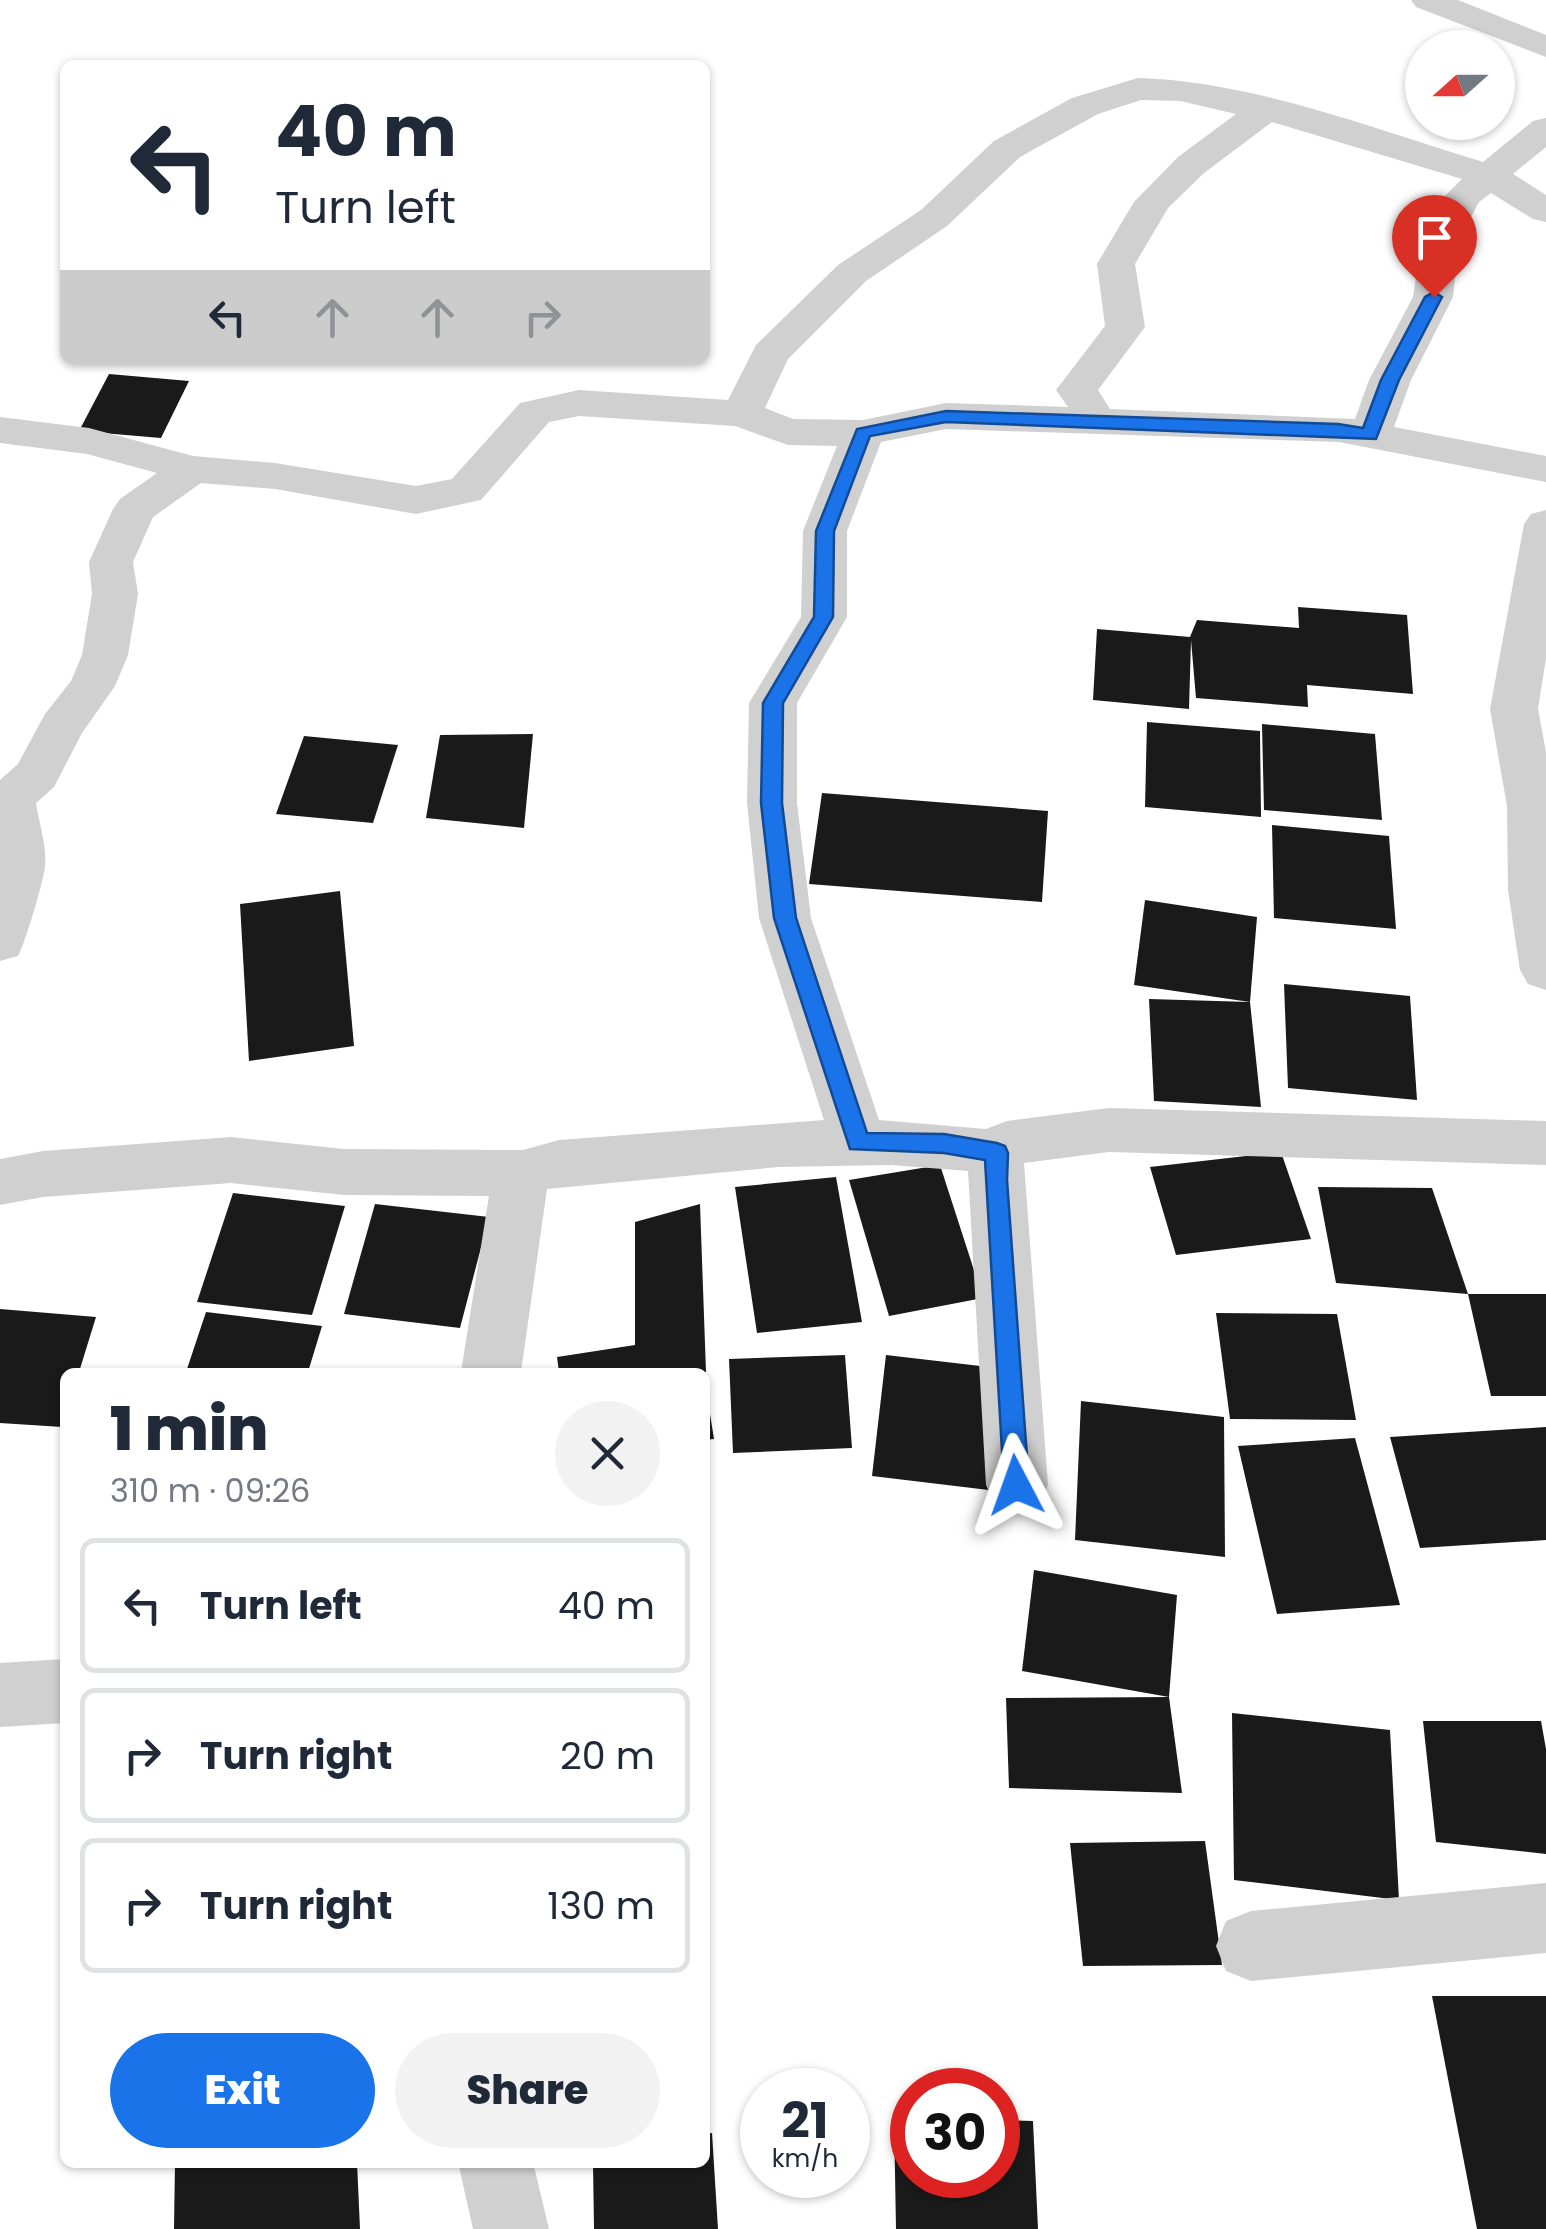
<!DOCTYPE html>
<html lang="en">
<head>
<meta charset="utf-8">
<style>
  :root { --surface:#fff; --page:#f2f2f3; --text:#1f2937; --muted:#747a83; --line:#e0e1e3; --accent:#1a73e8 }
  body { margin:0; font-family:Poppins,sans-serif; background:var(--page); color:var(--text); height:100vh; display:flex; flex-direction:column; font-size:38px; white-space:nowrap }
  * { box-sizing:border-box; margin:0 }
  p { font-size:32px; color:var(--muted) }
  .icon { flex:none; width:55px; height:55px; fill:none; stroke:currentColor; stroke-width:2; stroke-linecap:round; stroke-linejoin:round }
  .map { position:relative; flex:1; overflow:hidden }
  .details { position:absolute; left:60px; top:1368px; width:650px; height:800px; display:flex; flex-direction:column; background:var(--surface); border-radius:15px; box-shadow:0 2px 8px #0004 }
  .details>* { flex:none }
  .banner { position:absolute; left:60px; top:60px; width:650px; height:305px; border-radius:15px; box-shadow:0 2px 8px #0004; background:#fff; color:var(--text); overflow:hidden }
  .needle { width:65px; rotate:249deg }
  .buttons { position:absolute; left:1405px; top:30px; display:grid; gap:20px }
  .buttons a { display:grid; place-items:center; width:110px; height:110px; border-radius:50%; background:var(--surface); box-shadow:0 2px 8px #0004; font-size:50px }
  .speed { position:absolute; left:740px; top:2068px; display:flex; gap:20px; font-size:50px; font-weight:700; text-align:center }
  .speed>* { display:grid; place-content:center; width:130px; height:130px; border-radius:50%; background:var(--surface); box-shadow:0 2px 8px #0004; line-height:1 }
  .speed small { font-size:25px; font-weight:400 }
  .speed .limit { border:15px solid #d22; background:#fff; color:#111 }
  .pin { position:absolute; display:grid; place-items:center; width:85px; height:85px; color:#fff; margin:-102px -42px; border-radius:50% 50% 50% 0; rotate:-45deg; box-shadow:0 0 10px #0007 }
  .pin .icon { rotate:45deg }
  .me { position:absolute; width:110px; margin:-55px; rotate:356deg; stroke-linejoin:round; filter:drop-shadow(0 0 8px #0008) }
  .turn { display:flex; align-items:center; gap:35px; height:210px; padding:0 50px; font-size:45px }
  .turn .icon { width:130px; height:130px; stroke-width:2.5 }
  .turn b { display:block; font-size:70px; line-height:85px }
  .lanes { display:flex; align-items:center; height:95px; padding:0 50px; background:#0003; justify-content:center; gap:50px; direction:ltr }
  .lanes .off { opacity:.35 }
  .round { display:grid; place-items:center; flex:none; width:105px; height:105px; border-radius:52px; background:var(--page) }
  .overview { display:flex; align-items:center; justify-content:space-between; height:170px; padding:0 50px }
  h1 { font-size:60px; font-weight:800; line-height:75px }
  .cta { display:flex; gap:20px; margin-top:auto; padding:20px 50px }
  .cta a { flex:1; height:115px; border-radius:60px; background:var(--accent); color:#fff; font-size:40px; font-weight:800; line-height:115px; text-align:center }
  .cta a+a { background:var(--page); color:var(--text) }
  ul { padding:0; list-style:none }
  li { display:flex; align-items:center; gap:30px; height:135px; margin:0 20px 15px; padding:0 30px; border:5px solid var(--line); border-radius:15px }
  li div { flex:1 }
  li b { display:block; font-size:38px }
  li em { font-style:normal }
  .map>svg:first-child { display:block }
  .building { fill:#1a1a1a }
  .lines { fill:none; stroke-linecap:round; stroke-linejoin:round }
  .minor { fill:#d0d0d0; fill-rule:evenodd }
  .route { fill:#1a73e8; stroke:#114b97; stroke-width:2.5 }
</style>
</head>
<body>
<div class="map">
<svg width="1546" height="2229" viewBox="0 0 1546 2229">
  <rect width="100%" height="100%" fill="#fff"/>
  <g class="building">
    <polygon points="109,374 189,381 161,438 79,431"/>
    <polygon points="1298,607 1407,615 1413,694 1307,685 1308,707 1196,698 1191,640 1189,709 1093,700 1097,629 1190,637 1197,620 1299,628"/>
    <polygon points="1147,722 1260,731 1261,817 1145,807"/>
    <polygon points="1262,724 1375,734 1382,820 1264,810"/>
    <polygon points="533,734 524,828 426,818 440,735"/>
    <polygon points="304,736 398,745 373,823 276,814"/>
    <polygon points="822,793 1048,811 1042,902 809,884"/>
    <polygon points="1272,825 1389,836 1396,929 1274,918"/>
    <polygon points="340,891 354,1046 249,1061 240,904"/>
    <polygon points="1145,900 1257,917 1250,1002 1134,985"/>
    <polygon points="1284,984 1410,996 1417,1100 1288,1088"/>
    <polygon points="1149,999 1250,1002 1261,1107 1154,1101"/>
    <polygon points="1281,1152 1311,1239 1176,1255 1150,1167"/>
    <polygon points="940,1165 983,1298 889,1316 849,1180"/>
    <polygon points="836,1177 862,1322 757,1333 735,1187"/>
    <polygon points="1318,1187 1432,1188 1468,1294 1336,1283"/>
    <polygon points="233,1193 345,1206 312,1315 197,1302"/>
    <polygon points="375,1204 489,1217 460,1328 344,1314"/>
    <polygon points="700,1204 706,1372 559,1372 557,1357 635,1345 635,1222"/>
    <polygon points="1468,1294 1546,1294 1546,1396 1491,1396"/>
    <polygon points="0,1309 96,1317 79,1372 65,1372 62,1427 0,1423"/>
    <polygon points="206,1312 322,1326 308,1372 186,1372"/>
    <polygon points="1216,1313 1337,1314 1356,1420 1230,1419"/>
    <polygon points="845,1355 852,1448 733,1453 729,1359"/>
    <polygon points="886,1355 1006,1369 997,1491 872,1476"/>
    <polygon points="705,1383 714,1439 705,1440"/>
    <polygon points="1081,1401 1224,1417 1225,1557 1075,1540"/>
    <polygon points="1546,1427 1546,1540 1420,1548 1390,1437"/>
    <polygon points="1355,1438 1400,1605 1277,1614 1238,1446"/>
    <polygon points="1034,1570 1177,1595 1169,1697 1022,1671"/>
    <polygon points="1169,1697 1182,1793 1009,1788 1006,1698"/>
    <polygon points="1232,1713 1390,1730 1399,1900 1234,1880"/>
    <polygon points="1423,1721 1541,1721 1546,1749 1546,1854 1436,1842"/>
    <polygon points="1205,1841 1222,1965 1083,1966 1070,1843"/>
    <polygon points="1432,1996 1546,1996 1546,2229 1477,2229"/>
    <polygon points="894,2118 912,2118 912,2175 998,2175 998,2120 1033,2121 1038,2229 896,2229"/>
    <polygon points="712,2133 718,2229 594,2229 593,2162 705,2162 705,2134"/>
    <polygon points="175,2162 357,2162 360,2229 174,2229"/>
  </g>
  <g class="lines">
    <g class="minor">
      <polygon points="1411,0 1458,0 1546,35 1546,57 1416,7"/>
      <path d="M 1138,78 C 1252,81 1374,129 1483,162 L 1533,121 L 1546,118 L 1546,147 L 1513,174 L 1546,195 L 1546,222 L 1533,219 L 1491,193 L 1479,202 L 1460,237 L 1453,297 L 1411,380 L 1394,427 L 1546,456 L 1546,482 L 1339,442 L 946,429 L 881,442 L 847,531 L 847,617 L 797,703 L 797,803 L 811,918 L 879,1120 L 986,1129 L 1007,1121 L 1109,1108 L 1546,1121 L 1546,1165 L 1109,1152 L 1024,1163 L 1048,1485 L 1039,1505 L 1017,1513 L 995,1505 L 986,1485 L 968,1171 L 891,1165 L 779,1167 L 547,1189 L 521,1372 L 461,1372 L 489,1196 L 344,1195 L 231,1183 L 43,1197 L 0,1205 L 0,1159 L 43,1151 L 231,1137 L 344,1149 L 523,1150 L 559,1140 L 824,1120 L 759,918 L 747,803 L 749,703 L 801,617 L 803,531 L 837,446 L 788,445 L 735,426 L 579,416 L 549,422 L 481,500 L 416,514 L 275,489 L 201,483 L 153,517 L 133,562 L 138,594 L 128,655 L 115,686 L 82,733 L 54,787 L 36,803 C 39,823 47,846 45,866 C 44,880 25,944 18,956 L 0,961 L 0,780 L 18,764 L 45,714 L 71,681 L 82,655 L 92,594 L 89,562 L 113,509 L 120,499 L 157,473 L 87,454 L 0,443 L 0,417 L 89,428 L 193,456 L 275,463 L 416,486 L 452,479 L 520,403 L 579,390 L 728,400 L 756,345 L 838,265 L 921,210 L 994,141 L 1072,98 ZM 1141,100 L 1180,101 L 1236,114 L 1178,157 L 1134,202 L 1097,264 L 1105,326 L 1056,390 L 1068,407 L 946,403 L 863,420 L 793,419 L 765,408 L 788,359 L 866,281 L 947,226 L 1020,157 L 1098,114 ZM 1272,122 L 1462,179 L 1445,196 L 1422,237 L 1413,297 L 1369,380 L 1355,419 L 1110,409 L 1098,390 L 1145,327 L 1135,264 L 1168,208 L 1204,173 Z"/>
      <polygon points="1546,510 1546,658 1538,709 1546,752 1546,990 1528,984 1520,970 1508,890 1507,806 1490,709 1524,524 1531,514"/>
      <polygon points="65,1659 65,1723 0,1727 0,1663"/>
      <polygon points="1546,1883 1546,1953 1251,1981 1226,1971 1216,1946 1226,1921 1251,1911"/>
      <polygon points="458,2162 533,2162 549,2229 473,2229"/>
    </g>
  </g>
  <polygon class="route" points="1434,292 1442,297 1399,380 1376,439 946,422 870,436 834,531 833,617 783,703 782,803 796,918 867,1133 944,1134 997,1143 1005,1146 1008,1153 1007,1180 1029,1485 1026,1493 1016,1497 1007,1493 1004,1485 985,1160 944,1153 850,1149 774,918 761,803 763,703 814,617 816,531 857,429 946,411 1338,424 1363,428 1381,380 1425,297"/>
</svg>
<div class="buttons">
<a><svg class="needle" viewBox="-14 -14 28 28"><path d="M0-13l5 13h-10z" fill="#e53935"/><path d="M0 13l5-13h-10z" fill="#747a83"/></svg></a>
</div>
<div class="speed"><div>21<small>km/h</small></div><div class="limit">30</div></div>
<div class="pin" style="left:1434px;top:297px;background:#d93025"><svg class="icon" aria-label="arrive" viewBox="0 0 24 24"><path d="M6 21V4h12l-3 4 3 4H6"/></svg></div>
<svg class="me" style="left:1016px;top:1485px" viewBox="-20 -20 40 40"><path d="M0-17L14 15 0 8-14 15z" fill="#1a73e8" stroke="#fff" stroke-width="4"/></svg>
<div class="banner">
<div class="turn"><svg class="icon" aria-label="left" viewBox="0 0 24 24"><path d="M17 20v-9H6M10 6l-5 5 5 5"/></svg><div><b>40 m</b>Turn left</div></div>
<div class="lanes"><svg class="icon" aria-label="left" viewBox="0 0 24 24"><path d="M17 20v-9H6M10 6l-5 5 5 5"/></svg><svg class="icon off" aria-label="ahead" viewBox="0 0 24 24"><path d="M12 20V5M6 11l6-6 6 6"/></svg><svg class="icon off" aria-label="ahead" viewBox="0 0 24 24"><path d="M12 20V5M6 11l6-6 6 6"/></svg><svg class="icon off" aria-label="right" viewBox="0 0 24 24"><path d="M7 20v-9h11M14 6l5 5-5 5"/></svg></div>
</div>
<section class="details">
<div class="overview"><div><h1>1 min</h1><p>310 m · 09:26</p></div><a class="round"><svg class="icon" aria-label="close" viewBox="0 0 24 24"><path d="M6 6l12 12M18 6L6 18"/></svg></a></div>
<ul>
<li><svg class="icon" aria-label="left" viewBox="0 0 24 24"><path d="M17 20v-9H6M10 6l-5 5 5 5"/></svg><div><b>Turn left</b></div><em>40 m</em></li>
<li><svg class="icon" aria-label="right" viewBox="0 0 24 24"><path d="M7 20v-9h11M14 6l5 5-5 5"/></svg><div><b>Turn right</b></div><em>20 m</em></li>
<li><svg class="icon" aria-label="right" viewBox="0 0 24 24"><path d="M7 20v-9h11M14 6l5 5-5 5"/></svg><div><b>Turn right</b></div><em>130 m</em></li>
</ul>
<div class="cta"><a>Exit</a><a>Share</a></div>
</section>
</div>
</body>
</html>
